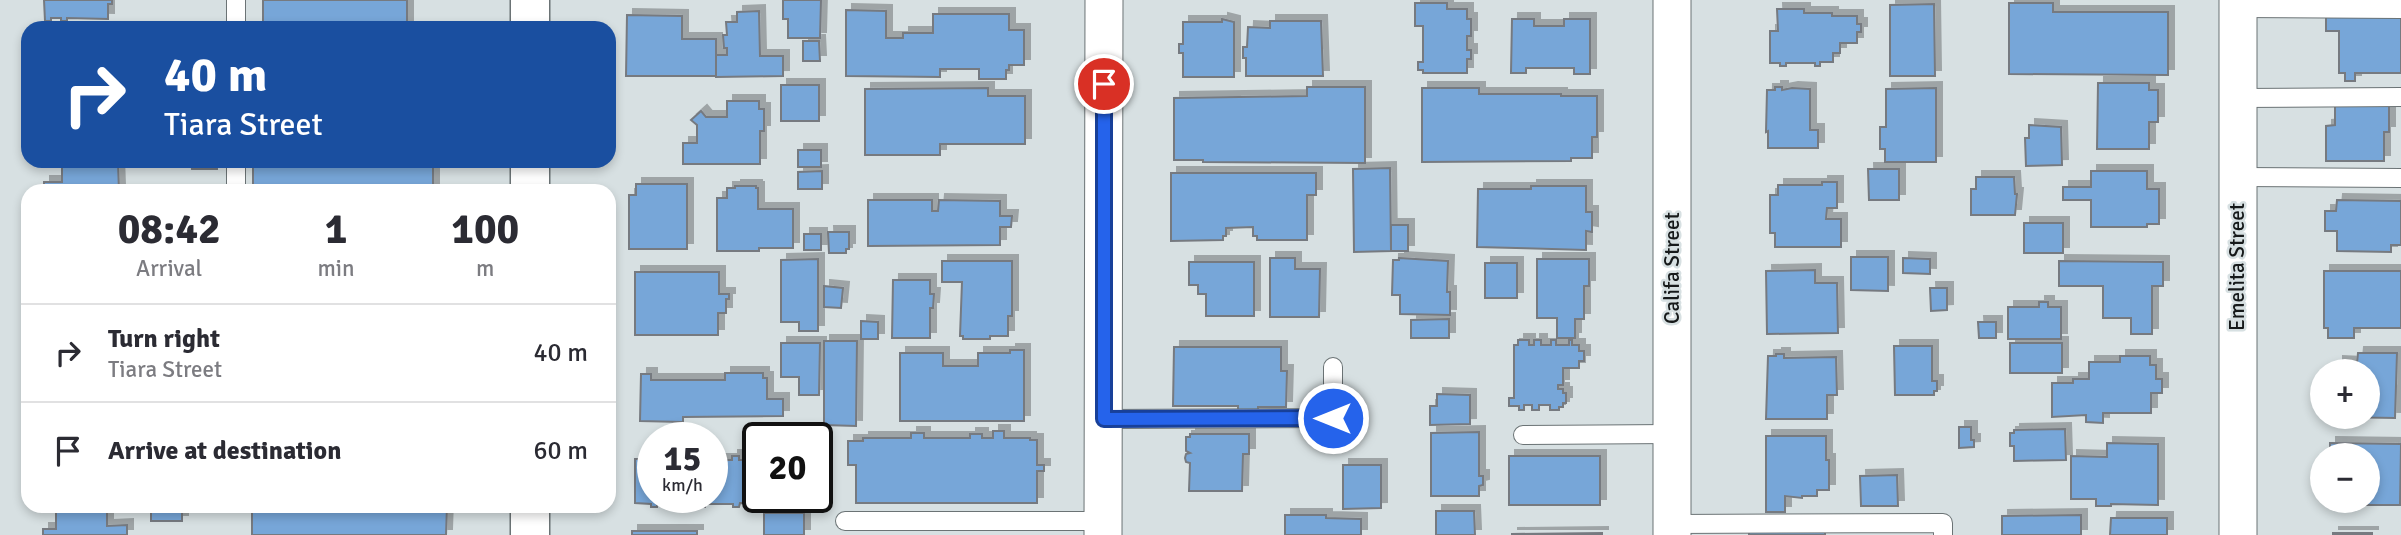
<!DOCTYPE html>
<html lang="en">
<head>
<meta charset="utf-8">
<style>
  :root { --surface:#fff; --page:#f2f2f3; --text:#2b2b33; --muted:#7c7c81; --line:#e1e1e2 }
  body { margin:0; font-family:Signika,sans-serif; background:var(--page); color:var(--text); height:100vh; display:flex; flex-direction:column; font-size:26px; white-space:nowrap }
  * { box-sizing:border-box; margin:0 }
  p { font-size:23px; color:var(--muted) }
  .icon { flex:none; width:38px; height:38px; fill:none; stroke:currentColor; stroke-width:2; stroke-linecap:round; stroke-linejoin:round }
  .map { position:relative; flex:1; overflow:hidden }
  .side { position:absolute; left:21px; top:184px; width:595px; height:329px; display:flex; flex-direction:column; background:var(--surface); border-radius:21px; box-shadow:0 4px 10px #0003 }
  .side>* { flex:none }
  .top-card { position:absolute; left:21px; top:21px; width:595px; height:147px; border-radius:21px; box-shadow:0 4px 10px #0003; background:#1a4fa0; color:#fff; overflow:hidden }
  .buttons { position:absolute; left:2310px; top:359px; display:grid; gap:14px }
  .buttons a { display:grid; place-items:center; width:70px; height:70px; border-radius:50%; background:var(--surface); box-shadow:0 4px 10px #0003; font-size:35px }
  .speed { position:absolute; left:637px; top:422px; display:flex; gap:14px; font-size:35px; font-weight:700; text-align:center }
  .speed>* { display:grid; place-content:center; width:91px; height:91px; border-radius:50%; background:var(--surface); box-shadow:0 4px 10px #0003; line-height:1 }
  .speed small { font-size:18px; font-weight:400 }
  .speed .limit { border:4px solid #111; border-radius:10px; background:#fff; color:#111 }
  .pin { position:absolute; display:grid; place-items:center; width:60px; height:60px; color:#fff; margin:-30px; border:4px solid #fff; border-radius:50%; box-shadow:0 2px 7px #0007 }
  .me { position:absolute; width:77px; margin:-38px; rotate:270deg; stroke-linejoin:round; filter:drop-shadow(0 0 5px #0008) }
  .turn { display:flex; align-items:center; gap:24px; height:147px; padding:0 28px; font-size:32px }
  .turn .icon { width:91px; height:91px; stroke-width:2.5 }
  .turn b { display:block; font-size:49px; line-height:60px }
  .eta { display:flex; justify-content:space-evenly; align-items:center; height:119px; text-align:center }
  .eta b { font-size:42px; font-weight:700; line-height:49px }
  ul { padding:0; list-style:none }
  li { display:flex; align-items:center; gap:21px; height:98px; padding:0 28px; border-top:2px solid var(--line) }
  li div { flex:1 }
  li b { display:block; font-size:26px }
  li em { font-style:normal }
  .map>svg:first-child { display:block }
  .building { fill:#77a6d8; stroke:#767a80; stroke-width:2; filter:url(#shadow) }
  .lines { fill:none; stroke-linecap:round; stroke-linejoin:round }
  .lane-casing { stroke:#6b7375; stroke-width:20 }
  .street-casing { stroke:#6b7375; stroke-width:39 }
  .secondary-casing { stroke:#6b7375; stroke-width:41 }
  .lane { stroke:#fff; stroke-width:18 }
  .street { stroke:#fff; stroke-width:37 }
  .secondary { stroke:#fff; stroke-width:38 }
  .route-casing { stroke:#184099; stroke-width:18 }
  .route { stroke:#2563eb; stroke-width:12 }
  .labels { text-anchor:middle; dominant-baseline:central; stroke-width:5; stroke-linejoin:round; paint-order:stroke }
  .street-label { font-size:21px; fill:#16191a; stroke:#d7e0e2 }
</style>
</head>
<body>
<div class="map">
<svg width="2401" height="535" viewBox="0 0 2401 535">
  <defs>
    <filter id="shadow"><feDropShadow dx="6" dy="-6" stdDeviation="0" flood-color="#0004"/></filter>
  </defs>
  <rect width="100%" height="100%" fill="#d7e0e2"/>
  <g class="building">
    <polygon points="44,0 112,0 112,4 108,4 108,19 67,18 67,21 61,21 61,18 51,18 51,21 45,21"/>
    <rect x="263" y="0" width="144" height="28"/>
    <polygon points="783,0 821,0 820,38 788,38 788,19 783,19"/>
    <polygon points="1415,3 1447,3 1447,9 1467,9 1467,19 1471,19 1471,36 1467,36 1467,50 1471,50 1471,59 1467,59 1467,73 1423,73 1423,70 1418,70 1418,62 1423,62 1423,26 1415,26"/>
    <polygon points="2009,3 2053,3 2053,12 2168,12 2168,75 2009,74"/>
    <polygon points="1934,4 1935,76 1890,76 1890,5"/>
    <polygon points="1777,9 1804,9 1804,13 1832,13 1832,16 1857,16 1857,24 1861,24 1861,32 1857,32 1857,43 1840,43 1840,53 1833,53 1833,62 1820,62 1820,66 1815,66 1815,63 1786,63 1786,66 1780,66 1780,63 1770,63 1770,31 1778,31"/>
    <polygon points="846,10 886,11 886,38 903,38 903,33 933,33 933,14 1009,14 1009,30 1024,30 1024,65 1009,65 1009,70 1006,70 1006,79 979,79 979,69 940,69 940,77 846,76"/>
    <polygon points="759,11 760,56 783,56 783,76 716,77 716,55 727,55 727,48 724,48 723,35 727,35 726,22 737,22 737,12"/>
    <polygon points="627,15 682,16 682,39 716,39 716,76 626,76"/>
    <polygon points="2326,16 2401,16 2401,73 2355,73 2355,81 2345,81 2345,73 2339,73 2339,31 2326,31"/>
    <polygon points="1222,19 1234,22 1234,77 1183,77 1183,53 1179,53 1179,44 1183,44 1183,22 1222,22"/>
    <polygon points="1512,19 1534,19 1534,26 1564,26 1564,19 1590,19 1590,74 1574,74 1574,68 1526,68 1526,73 1511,73"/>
    <polygon points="1270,21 1321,21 1323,76 1246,76 1246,58 1243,58 1243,47 1247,47 1248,27 1270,28"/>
    <polygon points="803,41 819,41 820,61 803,61"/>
    <polygon points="2098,83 2149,83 2149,90 2158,90 2158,122 2149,122 2149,149 2097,149"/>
    <rect x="781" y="85" width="38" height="36"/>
    <polygon points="1307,87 1365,87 1365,163 1203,162 1203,160 1174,160 1174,98 1307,96"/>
    <polygon points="1775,87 1782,87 1782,90 1792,88 1810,89 1810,130 1818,130 1818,148 1768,148 1768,131 1766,132 1767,90 1775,90"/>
    <polygon points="988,88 988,96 1025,96 1025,144 940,144 940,155 865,155 865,89"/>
    <polygon points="1422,88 1479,88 1479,94 1561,94 1561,96 1597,96 1597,137 1592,137 1592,158 1571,158 1571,161 1422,162"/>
    <polygon points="1936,88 1936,162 1885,162 1885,149 1880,149 1880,127 1886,127 1886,89"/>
    <polygon points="727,101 759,101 759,109 764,109 764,131 760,131 760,164 683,164 683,143 697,143 697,125 691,120 701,111 706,117 727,117"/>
    <polygon points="2389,105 2389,132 2384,132 2384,161 2326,161 2326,126 2335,125 2335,106"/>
    <polygon points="2029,125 2061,127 2062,165 2026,166 2025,138 2029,138"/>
    <rect x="798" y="150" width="23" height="17"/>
    <polygon points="55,161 132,161 132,163 118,163 119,191 44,191 44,182 62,182 62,163 55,163"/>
    <polygon points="191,161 217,161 217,169 192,169"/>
    <rect x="253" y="161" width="180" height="30"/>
    <polygon points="1390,168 1391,251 1354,252 1353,169"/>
    <polygon points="1868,169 1899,169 1899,200 1869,200"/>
    <polygon points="822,171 822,189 798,189 798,172"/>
    <polygon points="2091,171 2147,171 2147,189 2159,189 2159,224 2147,224 2147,227 2091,227 2091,200 2063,200 2063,187 2091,187"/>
    <polygon points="1171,173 1316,173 1316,195 1307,195 1307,240 1257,240 1257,236 1253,236 1253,227 1226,228 1226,236 1223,236 1223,240 1171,241"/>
    <polygon points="1976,177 2014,177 2015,194 2017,194 2015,215 1971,215 1971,189 1976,189"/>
    <polygon points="1822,182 1837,182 1837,208 1827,208 1826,219 1841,219 1841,247 1775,247 1775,233 1770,233 1770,195 1778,195 1778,185 1822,185"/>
    <polygon points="636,184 687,184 687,249 629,249 629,195 636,195"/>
    <polygon points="735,186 756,186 756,188 758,188 758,209 793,209 793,248 759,248 759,251 717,251 717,198 727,198 727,188 735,188"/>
    <polygon points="1531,186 1586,186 1586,212 1592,212 1592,232 1586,231 1586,250 1477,247 1478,189 1531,189"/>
    <polygon points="868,200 932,200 932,211 938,211 939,200 1000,201 1000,216 1012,216 1011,227 1000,227 1000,245 868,246"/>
    <polygon points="2337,200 2401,201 2401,245 2391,245 2391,252 2337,251 2337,231 2325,231 2325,211 2336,211"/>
    <rect x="2024" y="223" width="39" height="30"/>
    <rect x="1391" y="225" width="17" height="26"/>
    <polygon points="828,232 849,232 849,249 846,249 846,253 829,253"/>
    <rect x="804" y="234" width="17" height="16"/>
    <polygon points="1851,257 1888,257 1888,291 1851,290"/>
    <polygon points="1270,258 1295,258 1295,269 1320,269 1319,317 1270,317"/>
    <polygon points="1399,258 1448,261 1447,292 1450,292 1450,315 1400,314 1400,295 1392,295 1393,260 1399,260"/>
    <polygon points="1903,258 1930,259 1930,274 1903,273"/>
    <polygon points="818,259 818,331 799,331 799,322 781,322 781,260"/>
    <polygon points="1537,259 1589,259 1589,286 1584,286 1584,319 1575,319 1575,338 1557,338 1557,318 1537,318"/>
    <polygon points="942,261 1012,261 1012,316 1008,316 1008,336 990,336 990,339 963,339 963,336 960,336 962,282 942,282"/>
    <polygon points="2059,261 2163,262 2163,286 2152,286 2152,334 2131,334 2131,318 2103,318 2103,286 2059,286"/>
    <polygon points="1189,262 1254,262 1254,316 1206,316 1206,294 1198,294 1198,285 1189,285"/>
    <rect x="1485" y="263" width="32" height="35"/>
    <polygon points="1815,270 1815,283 1837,283 1838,333 1767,334 1766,271"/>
    <polygon points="2324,271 2401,271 2401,328 2354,328 2354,338 2328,338 2328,328 2324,328"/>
    <polygon points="635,272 719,272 719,294 729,294 729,299 726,299 726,313 718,313 718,335 635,335"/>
    <polygon points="893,280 930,280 930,294 934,294 933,308 930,308 930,338 892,338"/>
    <polygon points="824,286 843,288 841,308 824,307"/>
    <polygon points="1930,288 1947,288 1947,310 1931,311"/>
    <polygon points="2039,302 2048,302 2048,307 2061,307 2061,339 2008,339 2008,307 2039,307"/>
    <polygon points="1449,319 1449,338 1411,338 1411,320"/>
    <polygon points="861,321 878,322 878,339 861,339"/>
    <polygon points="1978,322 1996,322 1996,338 1979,338"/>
    <polygon points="1518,340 1529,340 1529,345 1534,345 1534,340 1541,340 1541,345 1551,345 1551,340 1556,340 1556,345 1569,345 1569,340 1572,340 1572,345 1579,345 1579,351 1584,351 1584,361 1579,361 1579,368 1563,368 1563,385 1558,385 1558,389 1563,389 1563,393 1566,393 1566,403 1563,403 1563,407 1559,407 1559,410 1550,410 1550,405 1539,405 1539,410 1532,410 1532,405 1524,405 1524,410 1519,410 1519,406 1509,406 1509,398 1514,398 1514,345 1518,345"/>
    <polygon points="824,341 857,341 856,426 824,425"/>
    <polygon points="781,343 820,343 819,395 799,395 799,377 781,377"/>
    <rect x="2010" y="343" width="52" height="30"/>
    <polygon points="1894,346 1932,346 1932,381 1937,381 1937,391 1934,391 1934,395 1895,395"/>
    <polygon points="1174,347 1281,347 1281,371 1287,371 1286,407 1258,407 1258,412 1238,411 1238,406 1173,406"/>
    <polygon points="1010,350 1024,350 1024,421 900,421 900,353 943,353 943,366 978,366 978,353 1010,353"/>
    <polygon points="2358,353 2397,353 2395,418 2337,417 2368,416 2368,371 2337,371 2337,362 2357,363"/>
    <polygon points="1776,354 1784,354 1784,358 1836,357 1837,395 1827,395 1827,419 1766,419 1768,356 1776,356"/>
    <polygon points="2120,356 2150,356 2150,365 2156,365 2156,379 2162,379 2162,393 2151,393 2151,413 2103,413 2103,423 2086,422 2086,415 2052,417 2052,383 2073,383 2073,379 2089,379 2089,362 2120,362"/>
    <polygon points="725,373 763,373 763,378 767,378 767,399 783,399 783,416 683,417 683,422 640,421 641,374 651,374 651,380 725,380"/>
    <polygon points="1437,394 1470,395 1470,424 1430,425 1430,406 1437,406"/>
    <polygon points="1959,427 1971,427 1971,440 1974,440 1974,447 1959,448"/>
    <polygon points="2065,429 2066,460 2014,461 2014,446 2010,446 2010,433 2014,433 2014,430"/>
    <polygon points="993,431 1004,431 1004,438 1030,438 1030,440 1037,440 1037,465 1044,465 1044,471 1037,471 1037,503 856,503 856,465 848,465 848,441 863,441 863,438 911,438 911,433 924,433 924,438 970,438 970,434 982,434 982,438 993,438"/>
    <polygon points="1479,432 1479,476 1483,476 1483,485 1479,486 1479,496 1431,496 1431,433"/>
    <polygon points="1190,434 1249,434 1249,454 1243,454 1242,491 1189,491 1190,463 1186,462 1185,458 1186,454 1190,453 1186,451 1186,437 1190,437"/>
    <polygon points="1766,436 1826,436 1826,460 1829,460 1829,490 1817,490 1817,496 1802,496 1802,498 1785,496 1785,512 1766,512"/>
    <polygon points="2107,443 2158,444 2158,505 2111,504 2111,506 2096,506 2096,499 2071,499 2071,456 2107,457"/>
    <polygon points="2330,443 2401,444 2400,505 2330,505 2330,500 2368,500 2368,455 2330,455"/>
    <polygon points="650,456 653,456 653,497 712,497 712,460 732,460 732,456 739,456 739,460 758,460 758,497 782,497 782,504 740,503 739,507 733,507 733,504 705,504 705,507 697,507 697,504 657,503 657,507 651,507 651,504 635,503 635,459 650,459"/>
    <rect x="1509" y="456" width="91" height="49"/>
    <polygon points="817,460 820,460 821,477 817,477"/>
    <polygon points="1343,465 1381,465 1381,508 1343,509"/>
    <polygon points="1897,475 1898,506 1861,506 1860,476"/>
    <polygon points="107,506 107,526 127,525 127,535 43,535 43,529 56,529 56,507"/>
    <rect x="151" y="506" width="31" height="15"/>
    <polygon points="252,506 447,506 446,535 252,535"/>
    <polygon points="1436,511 1474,511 1475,535 1436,535"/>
    <rect x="764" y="513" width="40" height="22"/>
    <polygon points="1285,515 1326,515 1326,518 1361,519 1361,535 1285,535"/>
    <polygon points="2081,515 2081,535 2002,535 2002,516"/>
    <polygon points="2111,518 2167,518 2167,535 2110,535"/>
    <rect x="1749" y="529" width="76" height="6"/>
    <rect x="632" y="531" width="65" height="4"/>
    <polygon points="1602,533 1602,535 1512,535 1512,534"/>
    <rect x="2333" y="533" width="39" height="2"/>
  </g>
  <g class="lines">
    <g class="lane-casing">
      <g id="lane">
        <polyline points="236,0 236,28"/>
        <polyline points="2238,8 2401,9"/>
        <polyline points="2238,98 2401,97"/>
        <polyline points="236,161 236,191"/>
        <polyline points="2237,177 2401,178"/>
        <polyline points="1104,419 1333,418 1333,367"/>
        <polyline points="1523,435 1672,434"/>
        <polyline points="845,521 1103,521"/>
        <polyline points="1672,524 1943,523 1943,535"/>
      </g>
    </g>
    <g class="street-casing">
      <g id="street">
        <polyline points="1672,0 1672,535"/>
        <polyline points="1103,535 1104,0"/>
        <polyline points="2238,535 2238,0"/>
      </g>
    </g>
    <g class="secondary-casing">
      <g id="secondary">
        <polyline points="530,0 530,28"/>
        <polyline points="530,161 530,191"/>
        <polyline points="530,506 530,535"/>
      </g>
    </g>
    <use href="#lane" class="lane"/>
    <use href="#street" class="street"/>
    <use href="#secondary" class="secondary"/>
  </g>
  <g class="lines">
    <g class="route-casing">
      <polyline id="route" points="1104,84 1104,419 1333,418"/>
    </g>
    <use href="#route" class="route"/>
  </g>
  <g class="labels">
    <g class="street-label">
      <text transform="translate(2237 267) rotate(-90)">Emelita Street</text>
      <text transform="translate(1672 268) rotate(-90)">Califa Street</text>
    </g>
  </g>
</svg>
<div class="buttons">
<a>+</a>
<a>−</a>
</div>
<div class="speed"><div>15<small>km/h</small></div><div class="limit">20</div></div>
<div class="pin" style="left:1104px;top:84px;background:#d93025"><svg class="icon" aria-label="arrive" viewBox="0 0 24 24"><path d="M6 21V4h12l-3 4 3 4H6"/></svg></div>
<svg class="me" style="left:1333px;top:418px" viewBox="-20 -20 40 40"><circle r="17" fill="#2563eb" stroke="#fff" stroke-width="3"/><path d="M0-11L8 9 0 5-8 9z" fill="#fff"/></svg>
<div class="top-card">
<div class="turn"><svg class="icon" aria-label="right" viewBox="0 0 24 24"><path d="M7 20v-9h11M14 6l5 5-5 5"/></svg><div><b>40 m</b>Tiara Street</div></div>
</div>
<section class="side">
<div class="eta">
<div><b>08:42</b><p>Arrival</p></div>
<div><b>1</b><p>min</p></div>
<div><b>100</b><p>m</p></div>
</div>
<ul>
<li><svg class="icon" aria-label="right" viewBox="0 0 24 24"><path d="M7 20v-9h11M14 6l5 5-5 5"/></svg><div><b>Turn right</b><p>Tiara Street</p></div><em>40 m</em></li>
<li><svg class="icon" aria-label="arrive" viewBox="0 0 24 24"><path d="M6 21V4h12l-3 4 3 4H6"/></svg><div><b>Arrive at destination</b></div><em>60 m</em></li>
</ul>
</section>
</div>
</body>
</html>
